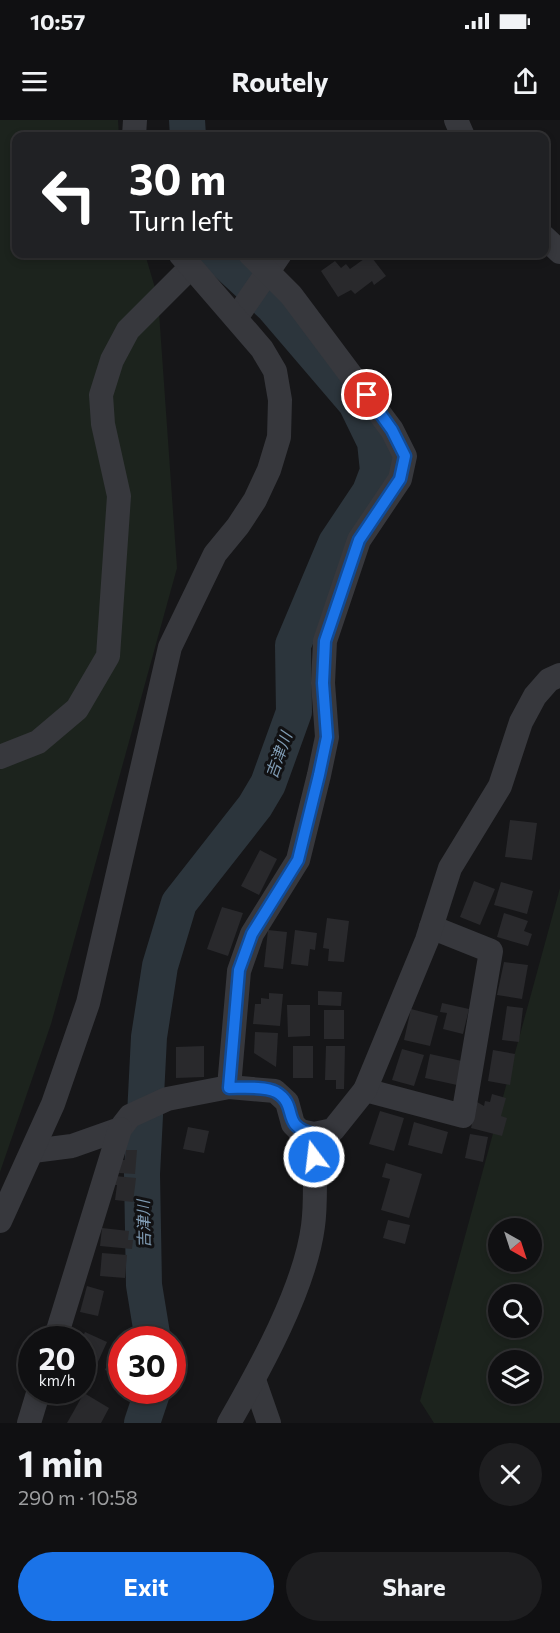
<!DOCTYPE html>
<html lang="en">
<head>
<meta charset="utf-8">
<style>
  :root { --surface:#101012; --page:#1e1e20; --text:#f1f3f6; --muted:#9c9d9f; --line:#303032; --accent:#1a73e8 }
  body { margin:0; font-family:Commissioner,"Noto Sans JP",sans-serif; background:var(--page); color:var(--text); height:100vh; display:flex; flex-direction:column; font-size:22px; white-space:nowrap }
  * { box-sizing:border-box; margin:0 }
  p { font-size:20px; color:var(--muted) }
  .icon { flex:none; width:33px; height:33px; fill:none; stroke:currentColor; stroke-width:2; stroke-linecap:round; stroke-linejoin:round }
  .map { position:relative; height:1303px; overflow:hidden }
  .panel { display:flex; flex-direction:column; background:var(--surface); flex:1 }
  .panel>* { flex:none }
  .hud { position:absolute; left:12px; top:12px; width:537px; height:126px; border-radius:12px; box-shadow:0 3px 9px #0003,0 0 0 2px var(--line); background:#202124; color:#fff; overflow:hidden }
  .needle { width:39px; rotate:141deg }
  .controls { position:absolute; left:488px; top:1098px; display:grid; gap:12px }
  .controls a { display:grid; place-items:center; width:54px; height:54px; border-radius:50%; background:var(--surface); box-shadow:0 3px 9px #0003,0 0 0 2px var(--line); font-size:30px }
  .speed { position:absolute; left:18px; top:1206px; display:flex; gap:12px; font-size:30px; font-weight:700; text-align:center }
  .speed>* { display:grid; place-content:center; width:78px; height:78px; border-radius:50%; background:var(--surface); box-shadow:0 3px 9px #0003,0 0 0 2px var(--line); line-height:1 }
  .speed small { font-size:15px; font-weight:400 }
  .speed .limit { border:9px solid #d22; background:#fff; color:#111 }
  .pin { position:absolute; display:grid; place-items:center; width:51px; height:51px; color:#fff; margin:-26px; border:3px solid #fff; border-radius:50%; box-shadow:0 2px 6px #0007 }
  .me { position:absolute; width:66px; margin:-33px; rotate:345deg; stroke-linejoin:round; filter:drop-shadow(0 0 4px #0008) }
  .turn { display:flex; align-items:center; gap:21px; height:126px; padding:0 18px; font-size:27px }
  .turn .icon { width:78px; height:78px; stroke-width:2.5 }
  .turn b { display:block; font-size:42px; line-height:51px }
  .round { display:grid; place-items:center; flex:none; width:63px; height:63px; border-radius:32px; background:var(--page) }
  .summary { display:flex; align-items:center; justify-content:space-between; height:102px; padding:0 18px }
  h1 { font-size:36px; font-weight:700; line-height:45px }
  .cta { display:flex; gap:12px; margin-top:auto; padding:12px 18px }
  .cta a { flex:1; height:69px; border-radius:36px; background:var(--accent); color:#fff; font-size:24px; font-weight:700; line-height:69px; text-align:center }
  .cta a+a { background:var(--page); color:var(--text) }
  .status { display:flex; justify-content:space-between; align-items:center; height:42px; padding:0 30px; background:var(--surface); direction:ltr }
  .status svg { height:16px; fill:currentColor }
  header { display:flex; justify-content:space-between; align-items:center; height:78px; padding:0 18px; background:var(--surface); font-size:27px; font-weight:700 }
  .map>svg:first-child { display:block }
  .green { fill:#1c231d; fill-rule:evenodd }
  .lines { fill:none; stroke-linecap:round; stroke-linejoin:round }
  .river { stroke:#2c353c; stroke-width:36 }
  .building { fill:#29292c }
  .minor { stroke:#37383d; stroke-width:24 }
  .route-casing { stroke:#114b97; stroke-width:15 }
  .route { stroke:#1a73e8; stroke-width:10 }
  .labels { text-anchor:middle; dominant-baseline:central; stroke-width:6; stroke-linejoin:round; paint-order:stroke }
  .water-label { font-size:16px; font-style:italic; fill:#7f9bb3; stroke:#111113 }
</style>
</head>
<body>
<div class="status"><b>10:57</b><svg viewBox="0 0 49 12"><path d="M0 12V9h3v3zM5 12V6h3v6zM10 12V3h3v9zM15 12V0h3v12zM26 1h20v11H26zM47 4h2v5h-2z"/></svg></div>
<header><svg class="icon" aria-label="menu" viewBox="0 0 24 24"><path d="M4 6h16M4 12h16M4 18h16"/></svg>Routely<svg class="icon" aria-label="share" viewBox="0 0 24 24"><path d="M12 15V3M7 8l5-5 5 5M5 13v7h14v-7"/></svg></header>
<div class="map">
<svg width="560" height="1303" viewBox="0 0 560 1303">
  <rect width="100%" height="100%" fill="#161618"/>
  <g class="green">
    <polygon points="0,0 118,0 119,16 16,16 16,134 145,134 158,178 177,448 51,904 0,1052"/>
    <path d="M 560,768 L 560,1303 L 434,1303 L 420,1281 ZM 498,1108 L 531,1108 L 531,1142 L 498,1142 ZM 498,1174 L 531,1174 L 531,1208 L 498,1208 ZM 498,1240 L 531,1240 L 531,1274 L 498,1274 Z"/>
  </g>
  <g class="lines">
    <g class="river">
      <polyline points="187,0 188,16"/>
      <polyline points="153,1220 144,1165 142,1054 149,917 160,846 179,783 255,686 268,664 294,592 293,525 336,423 370,372 378,351 375,322 356,283 273,186 217,134"/>
      <polyline points="142,1303 153,1270"/>
    </g>
  </g>
  <g class="building">
    <polygon points="363,134 369,134 386,156 374,165 372,161 355,174 351,170 338,177 321,151 335,141 341,148 346,144 350,149 364,139 361,135"/>
    <polygon points="510,700 537,703 532,740 505,737"/>
    <polygon points="260,730 277,739 259,775 241,766"/>
    <polygon points="474,761 495,769 480,805 460,797"/>
    <polygon points="501,762 533,771 527,794 494,785"/>
    <polygon points="222,787 243,793 228,836 207,829"/>
    <polygon points="504,793 528,801 524,811 532,814 528,826 497,817"/>
    <polygon points="327,798 349,801 344,842 328,841 329,829 323,828"/>
    <polygon points="268,810 287,812 283,849 264,847"/>
    <polygon points="295,810 317,813 315,830 310,829 308,846 291,844"/>
    <polygon points="504,842 528,845 522,879 497,875"/>
    <polygon points="318,871 342,872 341,886 318,885"/>
    <polygon points="269,873 283,874 280,906 253,904 255,884 261,884 261,878 269,879"/>
    <polygon points="442,883 469,889 463,914 443,909 447,893 440,892"/>
    <polygon points="287,885 310,885 310,916 288,917"/>
    <polygon points="507,886 523,888 519,922 502,920"/>
    <polygon points="411,889 438,896 430,926 404,920"/>
    <rect x="324" y="890" width="20" height="29"/>
    <polygon points="255,912 278,913 276,947 254,933"/>
    <polygon points="204,926 204,957 176,958 176,927"/>
    <rect x="293" y="926" width="20" height="32"/>
    <polygon points="326,926 345,926 344,969 336,969 336,960 325,960"/>
    <polygon points="402,929 424,935 414,966 392,960"/>
    <polygon points="493,930 515,934 510,965 488,961"/>
    <polygon points="430,934 462,941 457,965 425,958"/>
    <polygon points="492,974 506,978 501,996 507,998 502,1016 471,1008 477,982 484,986 485,981 490,982"/>
    <polygon points="380,991 404,998 394,1031 369,1024"/>
    <polygon points="414,1002 448,1012 442,1034 408,1025"/>
    <polygon points="188,1007 209,1011 204,1033 183,1029"/>
    <polygon points="470,1014 488,1017 483,1042 465,1038"/>
    <polygon points="126,1030 137,1030 135,1054 119,1053 121,1040 125,1040"/>
    <polygon points="386,1043 422,1054 409,1098 381,1090 390,1059 382,1057"/>
    <polygon points="115,1056 136,1058 133,1082 115,1080 117,1065 113,1065"/>
    <polygon points="388,1100 410,1105 405,1124 383,1118"/>
    <polygon points="102,1108 129,1111 128,1120 133,1120 132,1129 100,1126"/>
    <polygon points="102,1133 127,1135 125,1158 100,1156"/>
    <polygon points="87,1166 104,1171 98,1196 80,1192"/>
    <polygon points="85,1212 107,1222 92,1255 82,1250 81,1220"/>
    <polygon points="122,1224 122,1258 105,1250 115,1228 119,1229"/>
    <polygon points="84,1273 109,1288 101,1303 67,1303"/>
  </g>
  <g class="lines">
    <g class="minor">
      <polyline points="456,0 463,16"/>
      <polyline points="134,16 135,0"/>
      <polyline points="544,117 560,132"/>
      <polyline points="236,198 280,134"/>
      <polyline points="0,637 38,622 77,589 108,536 119,376 103,304 101,275 112,240 128,210 190,148"/>
      <polyline points="229,967 239,851 252,814 298,740 319,655 327,617 323,563 325,521 359,420 400,359 405,336 392,310 291,175 250,134"/>
      <polyline points="365,970 463,996 491,831 431,807"/>
      <polyline points="33,1031 72,1026 120,1009 130,996 167,979 229,967 275,971 287,982 293,1004 300,1011 314,1014 333,1010 365,970 427,820 450,748 500,666 521,602 535,576 549,560 560,555"/>
      <polyline points="0,1101 53,984 88,883 170,527 215,434 238,406 255,380 269,350 279,317 280,280 275,251 262,229 180,134"/>
      <polyline points="55,1220 120,1009"/>
      <polyline points="254,1260 269,1303"/>
      <polyline points="29,1303 39,1270"/>
      <path d="M 229,1303 C 260,1249 305,1168 313,1106 C 317,1077 314,1044 314,1014"/>
    </g>
  </g>
  <g class="lines">
    <g class="route-casing">
      <path id="route" d="M 314,1037 L 314,1014 C 279,1006 300,986 276,972 C 265,966 242,968 229,968 L 239,850 L 252,814 L 298,740 L 319,655 L 327,617 L 323,563 L 325,521 L 359,420 L 400,359 L 405,336 L 392,310 L 367,275"/>
    </g>
    <use href="#route" class="route"/>
  </g>
  <g class="labels">
    <g class="water-label">
      <text transform="translate(278 635) rotate(-70)">吉津川</text>
      <text transform="translate(143 1104) rotate(-91)">吉津川</text>
    </g>
  </g>
</svg>
<div class="controls">
<a><svg class="needle" viewBox="-14 -14 28 28"><path d="M0-13l5 13h-10z" fill="#e53935"/><path d="M0 13l5-13h-10z" fill="#9c9d9f"/></svg></a>
<a><svg class="icon" aria-label="search" viewBox="0 0 24 24"><circle cx="10" cy="10" r="6"/><path d="M15 15l6 6"/></svg></a>
<a><svg class="icon" aria-label="layers" viewBox="0 0 24 24"><path d="M12 4l9 5-9 5-9-5zM3 14l9 5 9-5"/></svg></a>
</div>
<div class="speed"><div>20<small>km/h</small></div><div class="limit">30</div></div>
<div class="pin" style="left:367px;top:275px;background:#d93025"><svg class="icon" aria-label="arrive" viewBox="0 0 24 24"><path d="M6 21V4h12l-3 4 3 4H6"/></svg></div>
<svg class="me" style="left:314px;top:1037px" viewBox="-20 -20 40 40"><circle r="17" fill="#1a73e8" stroke="#fff" stroke-width="3"/><path d="M0-11L8 9 0 5-8 9z" fill="#fff"/></svg>
<div class="hud">
<div class="turn"><svg class="icon" aria-label="left" viewBox="0 0 24 24"><path d="M17 20v-9H6M10 6l-5 5 5 5"/></svg><div><b>30 m</b>Turn left</div></div>
</div>
</div>
<section class="panel">
<div class="summary"><div><h1>1 min</h1><p>290 m · 10:58</p></div><a class="round"><svg class="icon" aria-label="close" viewBox="0 0 24 24"><path d="M6 6l12 12M18 6L6 18"/></svg></a></div>
<div class="cta"><a>Exit</a><a>Share</a></div>
</section>
</body>
</html>
